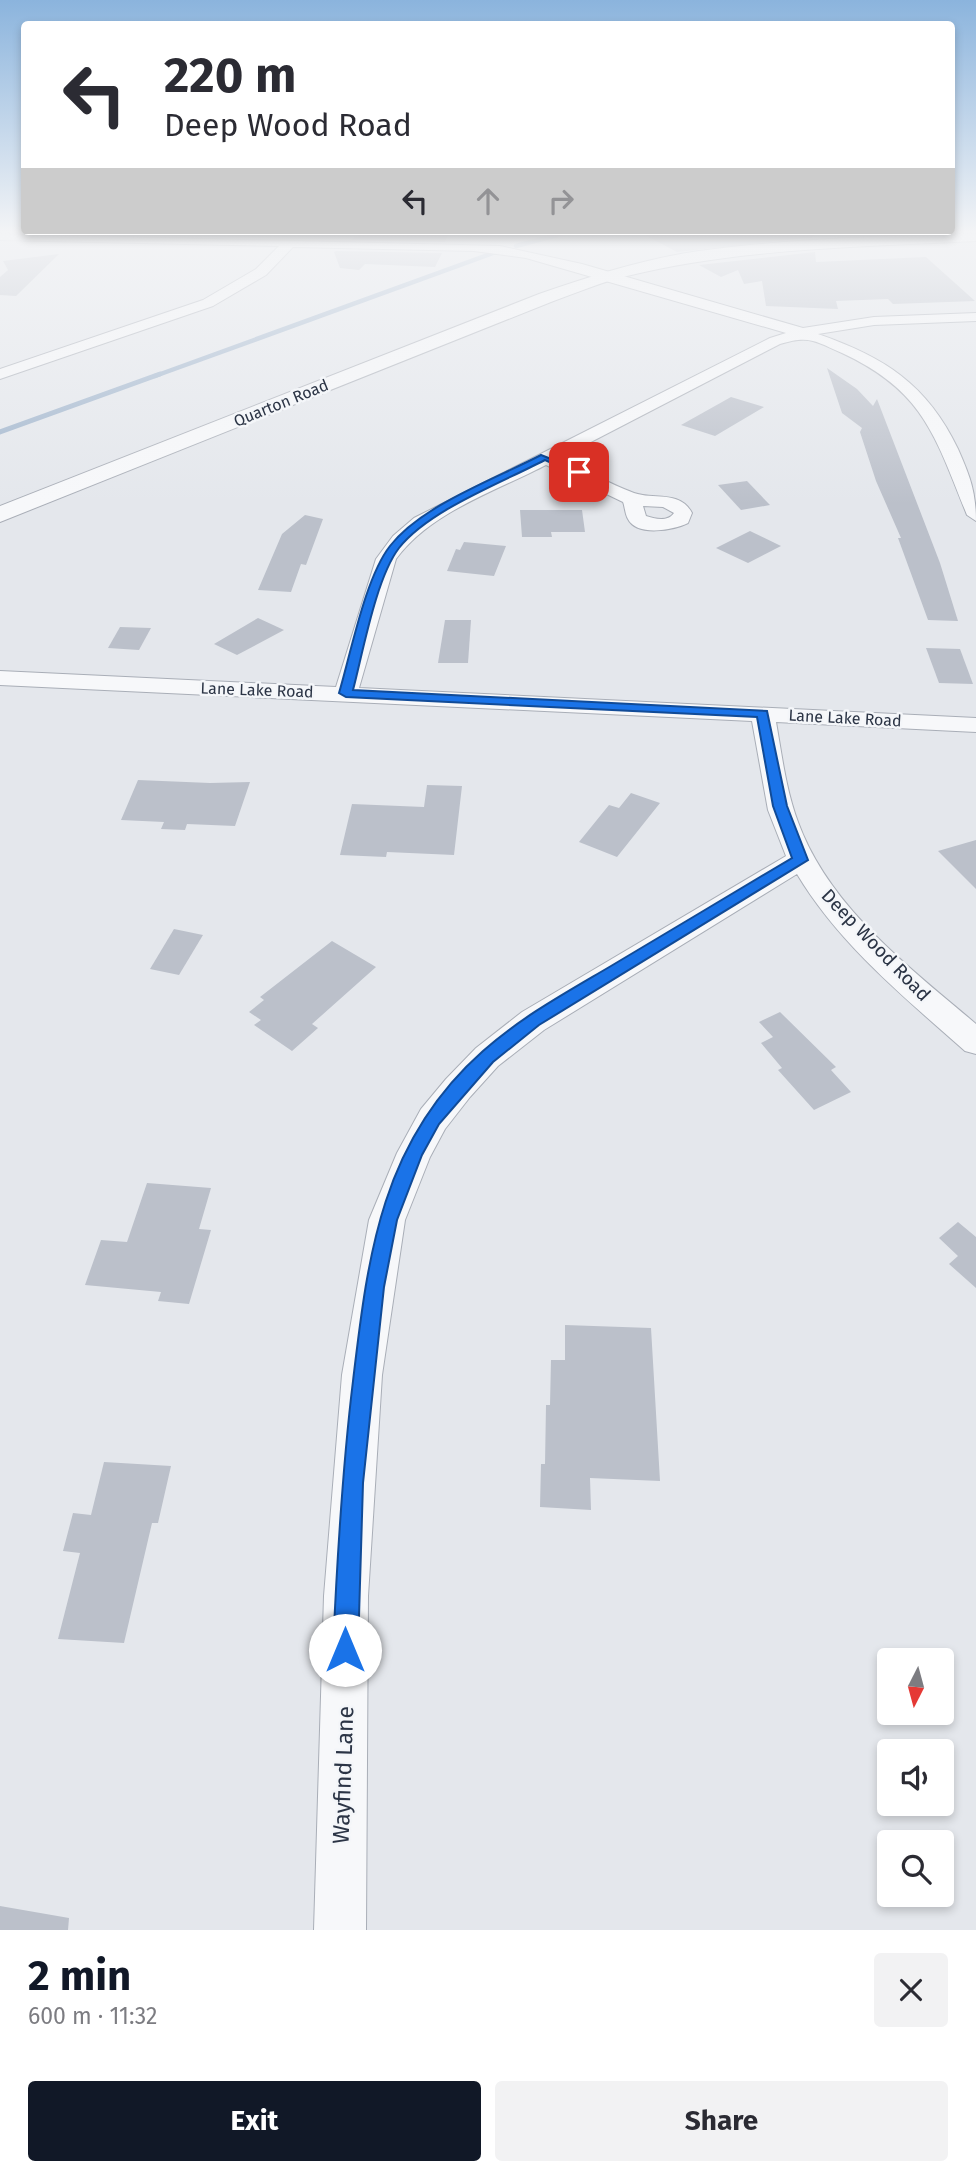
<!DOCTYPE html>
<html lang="en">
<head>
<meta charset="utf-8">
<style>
  :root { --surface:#fff; --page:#f2f2f3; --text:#2b2b33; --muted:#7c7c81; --accent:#111827 }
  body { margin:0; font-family:"Fira Sans",sans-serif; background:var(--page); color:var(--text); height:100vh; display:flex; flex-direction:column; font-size:26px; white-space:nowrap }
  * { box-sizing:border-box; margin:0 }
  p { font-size:23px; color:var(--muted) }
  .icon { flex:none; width:38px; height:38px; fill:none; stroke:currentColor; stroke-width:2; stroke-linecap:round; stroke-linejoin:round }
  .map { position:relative; height:1930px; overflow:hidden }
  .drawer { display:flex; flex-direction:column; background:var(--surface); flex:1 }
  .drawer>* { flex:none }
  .top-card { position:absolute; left:21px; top:21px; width:934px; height:214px; border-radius:7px; box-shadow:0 4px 10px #0003; background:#fff; color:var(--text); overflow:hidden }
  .needle { width:46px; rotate:186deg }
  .buttons { position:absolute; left:877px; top:1648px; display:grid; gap:14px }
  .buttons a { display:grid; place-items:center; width:77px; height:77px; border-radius:7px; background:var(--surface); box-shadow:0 4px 10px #0003; font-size:35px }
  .pin { position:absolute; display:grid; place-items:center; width:60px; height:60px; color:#fff; margin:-30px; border-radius:14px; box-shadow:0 4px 10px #0006 }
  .me { position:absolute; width:77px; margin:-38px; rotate:0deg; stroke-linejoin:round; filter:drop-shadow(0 0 5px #0008) }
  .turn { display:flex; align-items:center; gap:24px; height:147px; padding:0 28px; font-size:32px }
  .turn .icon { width:91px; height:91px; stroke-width:2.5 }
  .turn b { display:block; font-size:49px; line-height:60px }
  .lanes { display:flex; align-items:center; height:66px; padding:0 28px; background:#0003; justify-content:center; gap:35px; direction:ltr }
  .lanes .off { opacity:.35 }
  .round { display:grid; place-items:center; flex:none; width:74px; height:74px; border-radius:7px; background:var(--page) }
  .headline { display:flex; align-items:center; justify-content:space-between; height:119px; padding:0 28px }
  h1 { font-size:42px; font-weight:700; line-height:52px; color:var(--accent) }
  .primary-button { display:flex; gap:14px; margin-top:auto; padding:14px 28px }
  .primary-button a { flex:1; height:80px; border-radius:7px; background:var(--accent); color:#fff; font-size:28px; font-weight:700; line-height:80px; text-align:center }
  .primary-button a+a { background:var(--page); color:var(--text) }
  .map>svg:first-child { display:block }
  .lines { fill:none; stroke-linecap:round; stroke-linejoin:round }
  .stream-far1 { stroke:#9fb4cc; stroke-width:4.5 }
  .stream { stroke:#9fb4cc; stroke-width:5 }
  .building { fill:#bbc0ca }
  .minor-casing { stroke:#a9aeb7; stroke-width:2 }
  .tertiary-casing { stroke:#a9aeb7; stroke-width:2 }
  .minor { fill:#f7f8fa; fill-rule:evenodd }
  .tertiary { fill:#f7f8fa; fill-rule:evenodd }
  .route { fill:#1a73e8; stroke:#114b97; stroke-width:2 }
  .labels { text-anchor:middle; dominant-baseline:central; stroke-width:5; stroke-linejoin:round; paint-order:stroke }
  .far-street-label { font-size:16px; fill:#2b3445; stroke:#f4f6f9 }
  .street-label { font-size:19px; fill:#2b3445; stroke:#f4f6f9 }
  .near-street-label { font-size:23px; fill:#2b3445; stroke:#f4f6f9 }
</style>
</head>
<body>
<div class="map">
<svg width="976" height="1930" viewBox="0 0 976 1930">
  <rect width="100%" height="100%" fill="#e4e7ec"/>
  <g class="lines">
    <g class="stream-far1">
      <polyline points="516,246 561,234"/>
      <polyline points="155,376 496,252"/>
    </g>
    <polyline class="stream" points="0,432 160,374"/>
  </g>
  <g class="building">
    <polygon points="360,234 448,234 445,242 351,240"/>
    <polygon points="643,234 814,234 815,237 677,252"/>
    <polygon points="336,251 442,253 435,267 365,264 359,270 340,268 334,252"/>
    <polygon points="815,252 816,262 926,257 975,301 893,304 888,299 836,301 838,309 766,306 762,281 744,284 738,270 721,277 699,265"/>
    <polygon points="59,254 16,296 0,295 0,277 8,270 3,261"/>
    <polygon points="827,368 857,389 873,406 877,399 940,563 958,621 928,620 898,538 901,538 876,481 860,432 862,428 842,413"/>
    <polygon points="731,397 764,407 715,436 681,425"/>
    <polygon points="747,481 770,505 741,510 718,485"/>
    <polygon points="520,510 582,510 585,532 551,532 552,537 522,537"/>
    <polygon points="305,515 323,519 306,565 301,564 291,592 258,590 282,534"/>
    <polygon points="750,531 781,546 748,563 716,548"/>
    <polygon points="464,542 506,546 494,576 447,571 456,549 460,550"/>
    <polygon points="258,618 284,630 237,655 214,644"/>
    <polygon points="445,620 471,620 468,663 438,663"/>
    <polygon points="120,627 151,628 139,650 108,648"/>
    <polygon points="926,648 960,649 973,684 939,683"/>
    <polygon points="138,780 210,783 250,782 235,826 187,824 185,830 161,829 164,822 121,820"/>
    <polygon points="427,785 462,786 454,855 387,852 386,857 340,855 352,804 424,807"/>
    <polygon points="631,793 660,803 617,857 579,842 609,805 619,808"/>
    <polygon points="976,840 976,889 938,851"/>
    <polygon points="174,929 203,935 179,975 150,969"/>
    <polygon points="332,941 376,967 312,1024 318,1028 292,1051 254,1025 261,1020 249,1012 264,1000 260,997"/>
    <polygon points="780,1012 836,1067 831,1070 851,1092 814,1110 778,1070 782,1068 761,1043 773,1037 759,1022"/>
    <polygon points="147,1183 211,1188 199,1229 211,1230 189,1304 158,1301 161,1292 85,1285 101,1240 127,1242"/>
    <polygon points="958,1222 976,1237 976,1288 949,1264 958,1256 939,1238"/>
    <polygon points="565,1325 651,1328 660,1481 590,1478 591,1510 540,1507 541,1464 545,1464 546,1405 550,1405 551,1360 565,1360"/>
    <polygon points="104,1462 171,1466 158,1523 152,1523 124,1643 58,1639 80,1553 63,1551 73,1513 91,1515"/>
    <polygon points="0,1906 69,1918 68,1930 0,1930"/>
  </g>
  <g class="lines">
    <g class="minor-casing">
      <path id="minor" d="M 0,234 L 500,246 L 582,264 L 803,328 L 874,317 L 976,313 L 976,321 L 874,325 L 818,334 C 884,357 927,384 958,449 C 970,476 976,492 976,521 L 967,515 C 935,436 924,391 842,353 C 815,341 809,335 780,344 L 560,458 C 584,469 609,484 634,493 C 654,500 680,490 692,513 L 688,523 C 674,530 637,537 628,519 C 625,514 625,507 623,502 L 546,465 C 496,491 430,512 396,559 L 359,688 L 976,718 L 976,732 L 776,722 C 782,756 786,790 798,822 C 829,907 909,967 976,1024 L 976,1054 L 965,1051 C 904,997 839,944 797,874 L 544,1030 L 498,1066 L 470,1097 L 445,1129 L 430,1157 L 405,1220 L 382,1375 L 368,1596 L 366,1930 L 314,1930 L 324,1596 L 342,1375 L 369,1220 L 397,1153 L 421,1109 L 446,1079 L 476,1048 L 522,1012 L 786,856 L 768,810 L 752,721 L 0,685 L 0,671 L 336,687 L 376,559 L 393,536 L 414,518 L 770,338 L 786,333 L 526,258 L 474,251 L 293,247 L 266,275 L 213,306 L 0,379 L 0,369 L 203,300 L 256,269 L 279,246 L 0,240 ZM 643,506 L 663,507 L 674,513 C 668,522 655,519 646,516 Z"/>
    </g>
    <g class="tertiary-casing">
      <path id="tertiary" d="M 935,234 L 976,234 L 976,241 C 859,247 741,248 627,276 C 601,282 576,293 551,302 L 0,522 L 0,506 L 539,294 C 591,276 644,259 699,251 C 777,240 856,238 935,234 Z"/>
    </g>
    <use href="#minor" class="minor"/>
    <use href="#tertiary" class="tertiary"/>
  </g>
  <linearGradient id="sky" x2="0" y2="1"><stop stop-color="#8bb4dd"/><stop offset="0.46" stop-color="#f3f4f6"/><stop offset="1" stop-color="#f3f4f6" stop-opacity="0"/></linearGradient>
  <rect width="976" height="504" fill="url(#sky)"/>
  <path class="route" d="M 541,455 L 584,472 L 576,474 L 545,460 C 501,483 429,510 399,548 C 376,578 363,652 353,690 L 767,711 L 787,806 L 808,860 L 539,1025 L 493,1062 L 439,1124 L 422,1155 L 397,1220 L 384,1287 L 363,1483 L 358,1650 L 354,1659 L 345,1663 L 337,1659 L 333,1650 C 337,1560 342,1471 353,1381 C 368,1255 381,1141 483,1051 C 521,1017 567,992 611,966 C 671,930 732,894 792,858 L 773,806 L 757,717 L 346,697 L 339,693 C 351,653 365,578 390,546 C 422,505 495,479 541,455 Z"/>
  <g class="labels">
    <g class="far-street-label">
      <text transform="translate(281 403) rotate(-22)">Quarton Road</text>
      <text transform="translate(257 690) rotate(2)">Lane Lake Road</text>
      <text transform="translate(845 718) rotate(3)">Lane Lake Road</text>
    </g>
    <g class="street-label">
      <text transform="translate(876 945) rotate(46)">Deep Wood Road</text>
    </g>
    <g class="near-street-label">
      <text transform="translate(343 1775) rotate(-88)">Wayfind Lane</text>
    </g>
  </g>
</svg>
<div class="buttons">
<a><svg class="needle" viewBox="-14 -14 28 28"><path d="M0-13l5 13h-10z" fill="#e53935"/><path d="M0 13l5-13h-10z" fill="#7c7c81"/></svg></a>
<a><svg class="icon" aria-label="sound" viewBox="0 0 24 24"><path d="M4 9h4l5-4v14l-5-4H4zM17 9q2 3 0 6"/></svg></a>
<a><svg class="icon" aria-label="search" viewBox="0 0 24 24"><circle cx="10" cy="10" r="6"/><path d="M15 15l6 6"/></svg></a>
</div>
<div class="pin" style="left:579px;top:472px;background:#d93025"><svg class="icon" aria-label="arrive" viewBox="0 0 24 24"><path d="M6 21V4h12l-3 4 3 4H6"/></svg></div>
<svg class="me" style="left:345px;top:1650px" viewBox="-20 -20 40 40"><circle r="19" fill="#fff"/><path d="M0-13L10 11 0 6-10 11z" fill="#1a73e8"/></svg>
<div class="top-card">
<div class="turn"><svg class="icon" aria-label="left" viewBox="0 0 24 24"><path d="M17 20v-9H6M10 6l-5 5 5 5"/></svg><div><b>220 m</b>Deep Wood Road</div></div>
<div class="lanes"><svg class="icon" aria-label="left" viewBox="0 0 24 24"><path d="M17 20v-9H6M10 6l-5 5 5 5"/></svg><svg class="icon off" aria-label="ahead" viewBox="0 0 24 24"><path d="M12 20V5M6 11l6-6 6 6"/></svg><svg class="icon off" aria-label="right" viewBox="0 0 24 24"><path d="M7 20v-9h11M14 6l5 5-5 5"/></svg></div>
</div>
</div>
<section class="drawer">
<div class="headline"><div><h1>2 min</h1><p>600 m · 11:32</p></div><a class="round"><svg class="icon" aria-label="close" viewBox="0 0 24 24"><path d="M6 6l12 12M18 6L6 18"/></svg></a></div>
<div class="primary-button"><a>Exit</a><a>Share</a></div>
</section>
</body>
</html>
